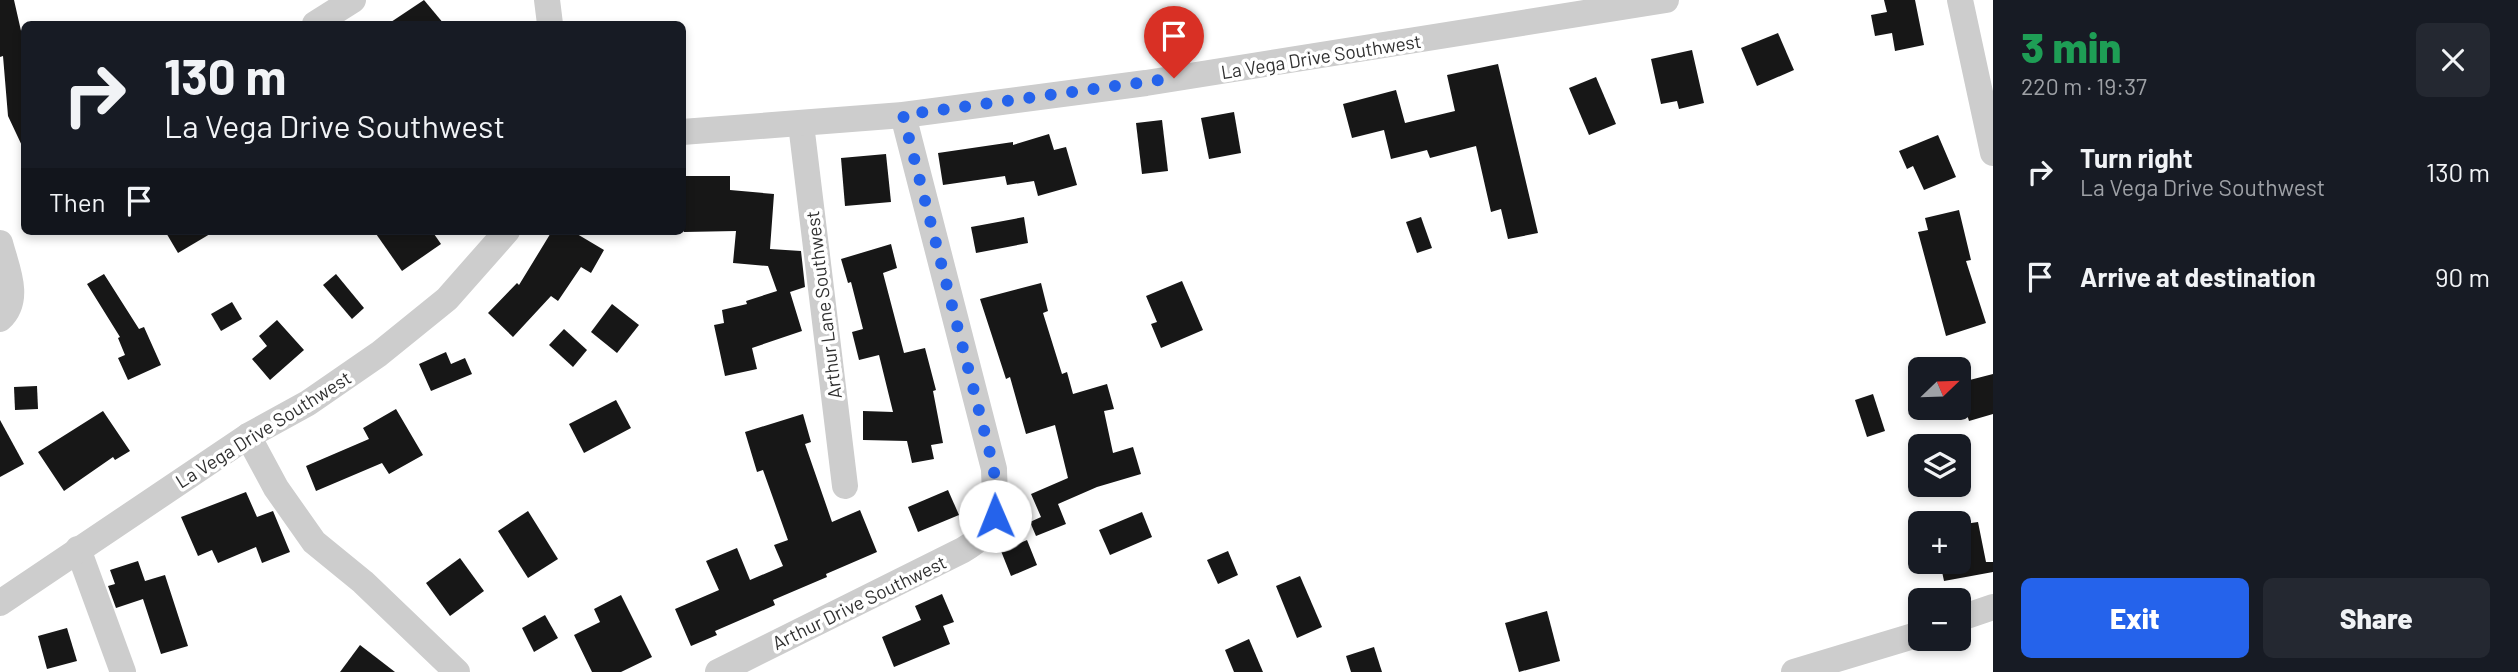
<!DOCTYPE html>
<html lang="en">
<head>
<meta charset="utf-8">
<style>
  :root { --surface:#171b24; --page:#242831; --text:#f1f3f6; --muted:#9ea1a6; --accent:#2563eb }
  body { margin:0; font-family:Barlow,sans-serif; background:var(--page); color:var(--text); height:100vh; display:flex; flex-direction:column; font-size:26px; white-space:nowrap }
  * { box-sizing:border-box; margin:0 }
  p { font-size:23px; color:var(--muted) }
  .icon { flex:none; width:38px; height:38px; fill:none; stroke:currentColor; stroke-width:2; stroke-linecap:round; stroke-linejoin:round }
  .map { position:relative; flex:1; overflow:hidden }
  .side { display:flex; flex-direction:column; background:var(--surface); width:525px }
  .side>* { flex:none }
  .hud { position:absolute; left:21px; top:21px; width:665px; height:214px; border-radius:10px; box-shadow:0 4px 10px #0003; background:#171b24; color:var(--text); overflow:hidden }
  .needle { width:46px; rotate:67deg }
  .tools { position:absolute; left:1908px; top:357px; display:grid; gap:14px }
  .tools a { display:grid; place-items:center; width:63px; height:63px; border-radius:10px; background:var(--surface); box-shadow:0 4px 10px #0003; font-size:35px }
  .pin { position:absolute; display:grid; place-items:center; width:60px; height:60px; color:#fff; margin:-72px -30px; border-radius:50% 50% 50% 0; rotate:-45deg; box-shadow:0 0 7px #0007 }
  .pin .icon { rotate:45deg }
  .me { position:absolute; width:77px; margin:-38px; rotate:359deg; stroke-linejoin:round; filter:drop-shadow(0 0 5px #0008) }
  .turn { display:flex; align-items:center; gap:24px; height:147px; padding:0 28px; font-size:32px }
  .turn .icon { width:91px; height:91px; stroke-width:2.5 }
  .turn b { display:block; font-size:49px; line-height:60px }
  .then { display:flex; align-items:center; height:66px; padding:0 28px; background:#0003; gap:14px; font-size:26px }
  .round { display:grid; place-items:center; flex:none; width:74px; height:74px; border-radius:10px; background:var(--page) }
  .headline { display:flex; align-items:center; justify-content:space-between; height:119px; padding:0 28px }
  h1 { font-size:42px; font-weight:800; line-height:52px; color:#1e9e55 }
  .cta { display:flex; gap:14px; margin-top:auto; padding:14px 28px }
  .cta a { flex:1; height:80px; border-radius:10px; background:var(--accent); color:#fff; font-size:28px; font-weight:800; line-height:80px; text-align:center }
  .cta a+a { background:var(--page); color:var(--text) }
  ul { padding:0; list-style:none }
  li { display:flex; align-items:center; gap:21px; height:105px; padding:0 28px }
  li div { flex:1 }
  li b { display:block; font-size:26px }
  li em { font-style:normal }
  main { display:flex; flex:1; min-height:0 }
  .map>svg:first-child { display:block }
  .building { fill:#171717 }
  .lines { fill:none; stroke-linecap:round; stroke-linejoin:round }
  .minor { stroke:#cdcdcd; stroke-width:26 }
  .route { stroke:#2563eb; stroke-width:12; stroke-dasharray:0 21.6 }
  .labels { text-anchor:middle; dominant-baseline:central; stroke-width:7; stroke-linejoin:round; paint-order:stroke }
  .street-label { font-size:19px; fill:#303030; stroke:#fff }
</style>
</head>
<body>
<main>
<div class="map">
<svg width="1993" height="672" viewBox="0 0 1993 672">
  <rect width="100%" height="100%" fill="#fff"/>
  <g class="building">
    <polygon points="0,0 14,0 24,44 24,150 8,116 3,56 0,57"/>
    <polygon points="424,0 444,24 388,24"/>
    <polygon points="1884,0 1915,0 1924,45 1895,51 1892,33 1875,36 1871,15 1887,12"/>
    <polygon points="1778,33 1794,70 1757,86 1741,48"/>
    <polygon points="1692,50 1704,103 1679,109 1677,101 1661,104 1651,59"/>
    <polygon points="1498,64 1538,233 1508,239 1501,209 1491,212 1476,146 1430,158 1427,150 1391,159 1384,130 1352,138 1343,104 1396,90 1405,123 1455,111 1447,75"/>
    <polygon points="1596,77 1616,124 1589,135 1569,88"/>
    <polygon points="1234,112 1241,153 1209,159 1201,118"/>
    <polygon points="1162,120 1168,171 1142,174 1136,123"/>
    <polygon points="1049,134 1054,150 1066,147 1077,185 1038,196 1034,181 1007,185 1005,176 943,185 938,153 1013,142 1013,145"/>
    <polygon points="1938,135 1956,177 1924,190 1913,166 1907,169 1899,151"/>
    <polygon points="886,154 891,202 845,206 841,158"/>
    <polygon points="682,176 730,176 730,190 774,194 770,249 801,251 805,287 790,292 802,331 752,348 757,369 725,376 714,325 724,323 722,310 747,304 746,301 777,291 768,266 733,263 736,231 684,232"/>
    <polygon points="1959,210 1971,260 1966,261 1986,323 1946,336 1918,232 1928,230 1925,218"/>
    <polygon points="1024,217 1028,243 976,253 971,227"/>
    <polygon points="1421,217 1432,248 1417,253 1406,222"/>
    <polygon points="165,231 215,231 178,253"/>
    <polygon points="374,231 432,231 441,244 402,271"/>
    <polygon points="552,231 572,231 604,250 591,273 581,267 558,301 551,296 513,337 488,313 517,283 519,285"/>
    <polygon points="891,244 897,268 883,273 904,353 925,348 936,390 933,391 943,443 931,445 934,459 912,463 907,441 863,440 863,411 893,412 879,355 859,360 852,332 863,329 851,282 848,283 841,259"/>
    <polygon points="104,274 139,329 144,327 161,365 128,380 118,358 125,355 118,338 120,337 87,284"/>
    <polygon points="336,274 364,308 352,319 323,285"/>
    <polygon points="1182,281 1203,330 1161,348 1151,324 1157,322 1146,296"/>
    <polygon points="1041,283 1048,311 1043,313 1062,374 1067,372 1073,394 1107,384 1114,409 1104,411 1113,453 1133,447 1141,474 1097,487 1058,504 1066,524 1036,536 1030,522 1041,517 1031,494 1068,478 1055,425 1026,434 1010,377 1006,379 980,299"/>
    <polygon points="232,302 242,319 221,331 211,314"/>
    <polygon points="612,304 639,325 617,353 591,332"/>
    <polygon points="277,320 304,350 270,380 252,359 267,346 259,336"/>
    <polygon points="564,329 587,350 573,367 549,345"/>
    <polygon points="446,352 451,364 465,358 472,374 431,391 419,364"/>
    <polygon points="1993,374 1993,414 1969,421 1965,408 1958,410 1958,383"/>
    <polygon points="37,386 38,409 15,410 14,387"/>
    <polygon points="1873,394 1885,431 1867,437 1855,400"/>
    <polygon points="616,400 631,428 584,453 569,424"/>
    <polygon points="396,409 423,455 389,474 382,463 316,491 306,466 369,439 363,428"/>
    <polygon points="103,411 130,451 115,460 113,457 64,491 38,452"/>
    <polygon points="803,414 811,442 805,444 832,522 860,510 877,552 826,574 827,577 773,600 775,605 715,631 717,635 691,646 675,609 719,590 706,561 737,548 750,580 783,566 774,545 788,540 763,470 757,472 745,432"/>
    <polygon points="0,420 24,464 0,477"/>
    <polygon points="948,490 959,515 918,532 908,507"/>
    <polygon points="246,492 257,517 273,511 290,552 262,563 256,547 218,563 212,550 198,556 181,517"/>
    <polygon points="528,511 558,559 528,578 498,531"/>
    <polygon points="1142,512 1152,537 1110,555 1099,530"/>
    <polygon points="1978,522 1986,562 1993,562 1993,572 1944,581 1940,562 1958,562 1958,525"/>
    <polygon points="1027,540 1037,565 1011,576 1001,551"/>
    <polygon points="1228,551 1238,575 1218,584 1207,560"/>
    <polygon points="460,558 484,591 450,616 426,583"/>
    <polygon points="138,561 145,581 165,575 188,646 161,654 143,599 116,608 108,586 115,584 110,570"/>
    <polygon points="1300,576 1322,627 1297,638 1276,586"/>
    <polygon points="942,594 954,622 943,626 950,644 894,667 882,637 921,620 915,606"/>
    <polygon points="621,595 652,657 621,672 592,672 574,635 600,622 594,609"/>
    <polygon points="1547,611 1560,661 1519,672 1505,623"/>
    <polygon points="545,615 558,638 534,652 522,628"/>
    <polygon points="67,628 77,661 47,669 38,636"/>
    <polygon points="1249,639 1263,672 1234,672 1225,650"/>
    <polygon points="360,645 395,672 340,672"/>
    <polygon points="1374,647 1382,672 1351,672 1346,656"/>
  </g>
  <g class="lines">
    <g class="minor">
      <polyline points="547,0 550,24"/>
      <polyline points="1960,0 1993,153"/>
      <polyline points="315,24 353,0"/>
      <polyline points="801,124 845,486"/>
      <polyline points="682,132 903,115 1146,83 1666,0"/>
      <path d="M 0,243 C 6,267 22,299 0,319"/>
      <polyline points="248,436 276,488 314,542 363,582 457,672"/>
      <polyline points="78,549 123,672"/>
      <polyline points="0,603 248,436 308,403 379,354 447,299 507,231"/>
      <polyline points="1958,619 1993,607"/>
      <path d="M 718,672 L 963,550 C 1002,527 995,510 994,469 L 903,115"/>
      <polyline points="1794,672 1920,634"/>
    </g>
  </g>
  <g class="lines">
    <polyline class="route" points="995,516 994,469 903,115 1174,78"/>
  </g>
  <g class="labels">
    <g class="street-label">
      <text transform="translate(1321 56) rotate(-9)">La Vega Drive Southwest</text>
      <text transform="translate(823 305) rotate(-97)">Arthur Lane Southwest</text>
      <text transform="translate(263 429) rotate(-32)">La Vega Drive Southwest</text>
      <text transform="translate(859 602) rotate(-26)">Arthur Drive Southwest</text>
    </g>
  </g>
</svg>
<div class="tools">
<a><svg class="needle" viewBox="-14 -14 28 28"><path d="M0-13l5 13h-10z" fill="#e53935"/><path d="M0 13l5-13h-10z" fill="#9ea1a6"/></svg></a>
<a><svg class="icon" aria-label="layers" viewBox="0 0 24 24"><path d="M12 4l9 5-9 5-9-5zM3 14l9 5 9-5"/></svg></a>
<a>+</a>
<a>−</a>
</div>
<div class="pin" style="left:1174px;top:78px;background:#d93025"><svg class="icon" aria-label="arrive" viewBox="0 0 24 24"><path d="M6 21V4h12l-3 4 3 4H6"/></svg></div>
<svg class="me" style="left:995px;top:516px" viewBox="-20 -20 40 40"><circle r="19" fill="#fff"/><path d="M0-13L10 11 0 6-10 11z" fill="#2563eb"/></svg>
<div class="hud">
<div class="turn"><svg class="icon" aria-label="right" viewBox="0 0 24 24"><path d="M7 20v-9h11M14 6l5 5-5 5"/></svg><div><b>130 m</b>La Vega Drive Southwest</div></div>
<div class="then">Then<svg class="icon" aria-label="arrive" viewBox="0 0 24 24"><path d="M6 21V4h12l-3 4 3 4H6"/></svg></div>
</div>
</div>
<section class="side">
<div class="headline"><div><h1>3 min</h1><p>220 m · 19:37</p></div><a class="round"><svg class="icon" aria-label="close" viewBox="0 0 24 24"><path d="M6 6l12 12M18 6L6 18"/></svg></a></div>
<ul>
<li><svg class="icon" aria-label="right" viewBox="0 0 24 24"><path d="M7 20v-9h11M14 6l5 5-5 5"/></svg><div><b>Turn right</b><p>La Vega Drive Southwest</p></div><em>130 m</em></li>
<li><svg class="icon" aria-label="arrive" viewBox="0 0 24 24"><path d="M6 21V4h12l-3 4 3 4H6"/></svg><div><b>Arrive at destination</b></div><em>90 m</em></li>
</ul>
<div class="cta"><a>Exit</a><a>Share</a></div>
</section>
</main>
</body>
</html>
